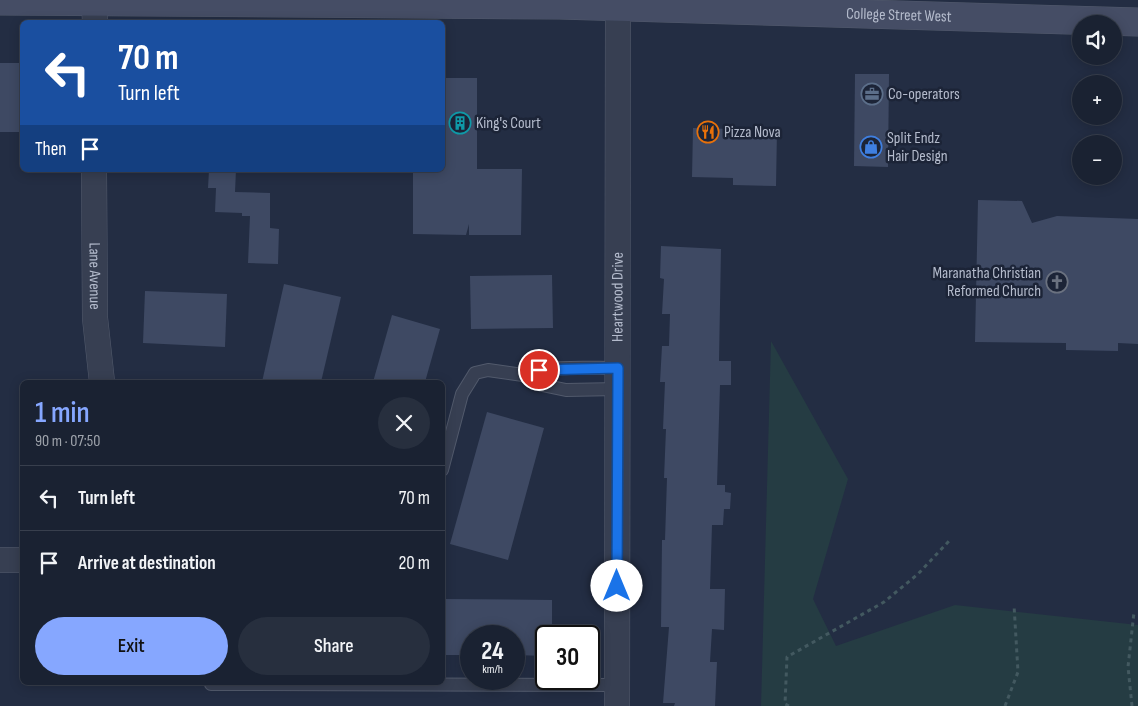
<!DOCTYPE html>
<html lang="en">
<head>
<meta charset="utf-8">
<style>
  :root { --surface:#1a2232; --page:#272f3e; --text:#f1f3f6; --muted:#9fa4ac; --line:#383f4d; --accent:#86a7ff }
  body { margin:0; font-family:"Sofia Sans Condensed",sans-serif; background:var(--page); color:var(--text); height:100vh; display:flex; flex-direction:column; font-size:19px; white-space:nowrap }
  * { box-sizing:border-box; margin:0 }
  p { font-size:16px; color:var(--muted) }
  .icon { flex:none; width:28px; height:28px; fill:none; stroke:currentColor; stroke-width:2; stroke-linecap:round; stroke-linejoin:round }
  .map { position:relative; flex:1; overflow:hidden }
  .details { position:absolute; left:20px; top:380px; width:425px; height:305px; display:flex; flex-direction:column; background:var(--surface); border-radius:8px; box-shadow:0 2px 12px #0003,0 0 0 1px var(--line) }
  .details>* { flex:none }
  .top-card { position:absolute; left:20px; top:20px; width:425px; height:152px; border-radius:8px; box-shadow:0 2px 12px #0003,0 0 0 1px var(--line); background:#1a4fa0; color:#fff; overflow:hidden }
  .fabs { position:absolute; left:1072px; top:15px; display:grid; gap:10px }
  .fabs a { display:grid; place-items:center; width:50px; height:50px; border-radius:50%; background:var(--surface); box-shadow:0 2px 12px #0003,0 0 0 1px var(--line); font-size:25px }
  .speed { position:absolute; left:460px; top:625px; display:flex; gap:10px; font-size:25px; font-weight:700; text-align:center }
  .speed>* { display:grid; place-content:center; width:65px; height:65px; border-radius:50%; background:var(--surface); box-shadow:0 2px 12px #0003,0 0 0 1px var(--line); line-height:1 }
  .speed small { font-size:12px; font-weight:400 }
  .speed .limit { border:2px solid #111; border-radius:8px; background:#fff; color:#111 }
  .pin { position:absolute; display:grid; place-items:center; width:42px; height:42px; color:#fff; margin:-21px; border:2px solid #fff; border-radius:50%; box-shadow:0 1px 5px #0007 }
  .me { position:absolute; width:55px; margin:-28px; rotate:0deg; stroke-linejoin:round; filter:drop-shadow(0 0 4px #0008) }
  .turn { display:flex; align-items:center; gap:18px; height:105px; padding:0 15px; font-size:22px }
  .turn .icon { width:65px; height:65px; stroke-width:2.5 }
  .turn b { display:block; font-size:35px; line-height:42px }
  .then { display:flex; align-items:center; height:48px; padding:0 15px; background:#0003; gap:10px; font-size:19px }
  .round { display:grid; place-items:center; flex:none; width:52px; height:52px; border-radius:26px; background:var(--page) }
  .headline { display:flex; align-items:center; justify-content:space-between; height:85px; padding:0 15px }
  h1 { font-size:30px; font-weight:600; line-height:38px; color:var(--accent) }
  .primary-button { display:flex; gap:10px; margin-top:auto; padding:10px 15px }
  .primary-button a { flex:1; height:58px; border-radius:30px; background:var(--accent); color:#111; font-size:20px; font-weight:600; line-height:58px; text-align:center }
  .primary-button a+a { background:var(--page); color:var(--text) }
  ul { padding:0; list-style:none }
  li { display:flex; align-items:center; gap:15px; height:65px; padding:0 15px; border-top:1px solid var(--line) }
  li div { flex:1 }
  li b { display:block; font-size:19px }
  li em { font-style:normal }
  .map>svg:first-child { display:block }
  .green { fill:#253c43 }
  .building { fill:#3e4963 }
  .lines { fill:none; stroke-linecap:round; stroke-linejoin:round }
  .lane-casing { stroke:#525a6c; stroke-width:14 }
  .street-casing { stroke:#525a6c; stroke-width:26 }
  .secondary-casing { stroke:#525a6c; stroke-width:29 }
  .path { stroke:#435960; stroke-width:3; stroke-dasharray:4 4; stroke-linecap:butt }
  .lane { stroke:#373f52; stroke-width:12 }
  .street { stroke:#373f52; stroke-width:25 }
  .secondary { stroke:#454d65; stroke-width:28 }
  .route-casing { stroke:#114b97; stroke-width:12 }
  .route { stroke:#1a73e8; stroke-width:9 }
  .labels { text-anchor:middle; dominant-baseline:central; stroke-width:5; stroke-linejoin:round; paint-order:stroke }
  .street-label { font-size:16px; fill:#b4bbcc; stroke:#1c2437 }
  .poi-label { font-size:16px; fill:#b4bbcc; stroke:#1c2437; text-anchor:start }
</style>
</head>
<body>
<div class="map">
<svg width="1138" height="706" viewBox="0 0 1138 706">
  <rect width="100%" height="100%" fill="#232d43"/>
  <polygon class="green" points="771,341 848,479 813,599 836,646 955,605 1138,625 1138,706 761,706"/>
  <g class="building">
    <rect x="0" y="63" width="22" height="69"/>
    <polygon points="855,74 889,74 888,167 854,166"/>
    <polygon points="442,78 477,78 477,169 522,169 521,235 469,235 469,224 466,235 413,234 413,170 442,170"/>
    <polygon points="693,128 777,130 776,186 733,185 733,178 692,177"/>
    <polygon points="209,170 236,170 235,192 270,193 270,228 279,229 278,264 248,263 250,216 242,216 242,213 215,212 216,188 208,188"/>
    <polygon points="978,200 1022,201 1032,223 1057,216 1138,219 1138,344 1118,343 1118,351 1066,350 1066,343 975,342"/>
    <polygon points="661,246 721,249 719,361 731,361 731,385 720,385 717,485 725,485 725,492 731,493 730,509 724,509 723,525 712,525 710,589 725,589 724,630 712,629 710,662 717,662 715,706 674,706 675,703 663,703 669,627 661,627 662,540 665,540 667,478 664,478 666,429 663,429 665,382 660,382 662,346 669,346 670,314 662,314 664,279 660,278"/>
    <polygon points="552,275 553,328 471,329 470,276"/>
    <polygon points="284,284 341,297 321,382 262,382"/>
    <polygon points="145,291 227,294 225,347 143,343"/>
    <polygon points="392,315 440,329 425,382 373,382"/>
    <polygon points="487,412 544,428 508,560 450,544"/>
    <polygon points="442,599 552,600 552,636 546,636 546,656 514,655 514,636 471,636 471,655 442,655"/>
  </g>
  <g class="lines">
    <g class="lane-casing">
      <g id="lane">
        <path d="M 523,375 C 553,365 586,368 617,368"/>
        <polyline points="442,470 462,394 475,373 488,370 523,375 542,385 566,390 618,389"/>
        <polyline points="211,684 617,685"/>
      </g>
    </g>
    <g class="street-casing">
      <g id="street">
        <polyline points="94,0 95,22"/>
        <path id="s1" d="M 94,170 L 95,318 L 102,382"/>
        <polyline points="0,560 22,560"/>
        <path id="s2" d="M 617,706 L 618,8"/>
      </g>
    </g>
    <g class="secondary-casing">
      <g id="secondary">
        <path id="s3" d="M 0,1 L 559,5 L 1138,22"/>
      </g>
    </g>
    <g class="path">
      <polyline points="789,706 785,704 787,657 884,602 918,574 949,541"/>
      <polyline points="1005,706 1018,672 1014,605"/>
      <polyline points="1132,706 1128,667 1134,612"/>
    </g>
    <use href="#lane" class="lane"/>
    <use href="#street" class="street"/>
    <use href="#secondary" class="secondary"/>
  </g>
  <g class="lines">
    <g class="route-casing">
      <polyline id="route" points="539,370 618,368 617,586"/>
    </g>
    <use href="#route" class="route"/>
  </g>
  <defs>
    <g id="office-ring" transform="scale(1.125)"><circle r="9.5" fill="#1c2437" stroke="#5c6f8a" stroke-width="1.5"/><path d="M-6-3h4V-5.5h4V-3h4V5H-6ZM-1-4.5V-3h2v-1.5ZM-6 0V1H6V0Z" fill="#5c6f8a"/></g>
    <g id="building-ring" transform="scale(1.125)"><circle r="9.5" fill="#1c2437" stroke="#0f9aa8" stroke-width="1.5"/><path d="M-4-6H4V6H1V3H-1V6H-4ZM-2.5-4.3h1.7v1.8h-1.7ZM.8-4.3h1.7v1.8H.8ZM-2.5-1h1.7V.8h-1.7ZM.8-1h1.7V.8H.8Z" fill="#0f9aa8"/></g>
    <g id="restaurant-ring" transform="scale(1.125)"><circle r="9.5" fill="#1c2437" stroke="#e8710a" stroke-width="1.5"/><path d="M-5-6h1v4h1v-4h1v4h1v-4h1v5L-1.5 .5V6h-2V.5L-5-1ZM5-6V6H3V1.5H1.5Q1.5-4 5-6Z" fill="#e8710a"/></g>
    <g id="shop-ring" transform="scale(1.125)"><circle r="9.5" fill="#1c2437" stroke="#3f7fe0" stroke-width="1.5"/><path d="M-5-2.5h2.3a2.7 3.5 0 0 1 5.4 0H5L5.5 6h-11ZM-1.5-2.5h3a1.5 2.3 0 0 0-3 0Z" fill="#3f7fe0"/></g>
    <g id="church-ring" transform="scale(1.125)"><circle r="9.5" fill="#1c2437" stroke="#6b7280" stroke-width="1.5"/><path d="M-1.2-6h2.4v3.5h3.3v2.4h-3.3V6h-2.4V-.1h-3.3v-2.4h3.3Z" fill="#6b7280"/></g>
  </defs>
  <g fill-rule="evenodd">
    <use href="#office-ring" x="872" y="94"/>
    <use href="#building-ring" x="460" y="123"/>
    <use href="#restaurant-ring" x="708" y="132"/>
    <use href="#shop-ring" x="871" y="147"/>
    <use href="#church-ring" x="1057" y="282"/>
  </g>
  <g class="labels">
    <g class="street-label">
      <text stroke="none"><textPath href="#s3" startOffset="899">College Street West</textPath></text>
      <text stroke="none"><textPath href="#s1" startOffset="106">Lane Avenue</textPath></text>
      <text stroke="none"><textPath href="#s2" startOffset="409">Heartwood Drive</textPath></text>
    </g>
    <g class="poi-label">
      <text x="888" y="94">Co-operators</text>
      <text x="476" y="123">King's Court</text>
      <text x="724" y="132">Pizza Nova</text>
      <text x="887" y="138">Split Endz<tspan x="887" dy="18">Hair Design</tspan></text>
      <text x="1041" y="273" text-anchor="end">Maranatha Christian<tspan x="1041" dy="18">Reformed Church</tspan></text>
    </g>
  </g>
</svg>
<div class="fabs">
<a><svg class="icon" aria-label="sound" viewBox="0 0 24 24"><path d="M4 9h4l5-4v14l-5-4H4zM17 9q2 3 0 6"/></svg></a>
<a>+</a>
<a>−</a>
</div>
<div class="speed"><div>24<small>km/h</small></div><div class="limit">30</div></div>
<div class="pin" style="left:539px;top:370px;background:#d93025"><svg class="icon" aria-label="arrive" viewBox="0 0 24 24"><path d="M6 21V4h12l-3 4 3 4H6"/></svg></div>
<svg class="me" style="left:617px;top:586px" viewBox="-20 -20 40 40"><circle r="19" fill="#fff"/><path d="M0-13L10 11 0 6-10 11z" fill="#1a73e8"/></svg>
<div class="top-card">
<div class="turn"><svg class="icon" aria-label="left" viewBox="0 0 24 24"><path d="M17 20v-9H6M10 6l-5 5 5 5"/></svg><div><b>70 m</b>Turn left</div></div>
<div class="then">Then<svg class="icon" aria-label="arrive" viewBox="0 0 24 24"><path d="M6 21V4h12l-3 4 3 4H6"/></svg></div>
</div>
<section class="details">
<div class="headline"><div><h1>1 min</h1><p>90 m · 07:50</p></div><a class="round"><svg class="icon" aria-label="close" viewBox="0 0 24 24"><path d="M6 6l12 12M18 6L6 18"/></svg></a></div>
<ul>
<li><svg class="icon" aria-label="left" viewBox="0 0 24 24"><path d="M17 20v-9H6M10 6l-5 5 5 5"/></svg><div><b>Turn left</b></div><em>70 m</em></li>
<li><svg class="icon" aria-label="arrive" viewBox="0 0 24 24"><path d="M6 21V4h12l-3 4 3 4H6"/></svg><div><b>Arrive at destination</b></div><em>20 m</em></li>
</ul>
<div class="primary-button"><a>Exit</a><a>Share</a></div>
</section>
</div>
</body>
</html>
